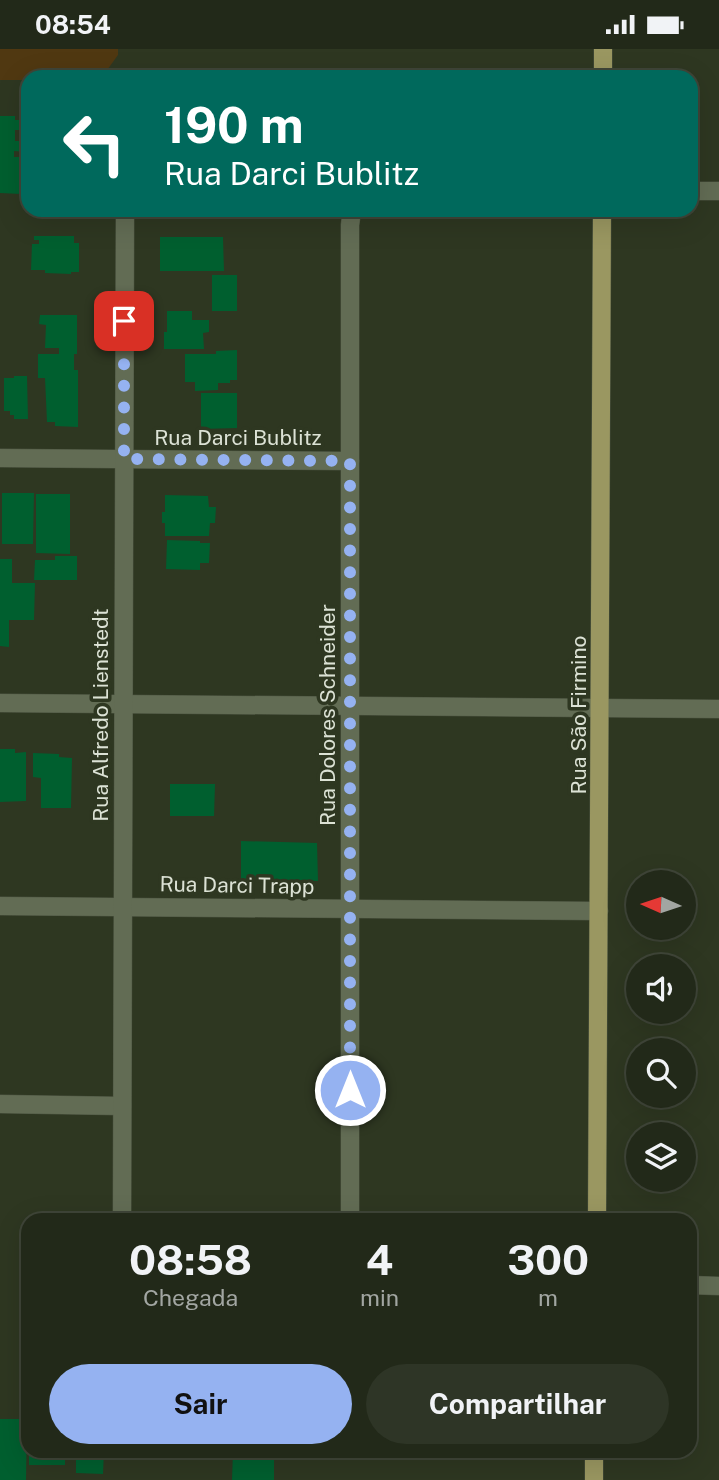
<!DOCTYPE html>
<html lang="pt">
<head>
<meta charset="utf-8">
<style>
  :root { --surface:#222919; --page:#2e3526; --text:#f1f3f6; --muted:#a2a6a2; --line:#3f4538; --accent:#95b2f1 }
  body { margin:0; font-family:"Public Sans",sans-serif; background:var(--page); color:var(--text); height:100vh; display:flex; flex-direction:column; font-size:26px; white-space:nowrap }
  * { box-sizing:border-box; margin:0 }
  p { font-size:23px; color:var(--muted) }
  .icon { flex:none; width:38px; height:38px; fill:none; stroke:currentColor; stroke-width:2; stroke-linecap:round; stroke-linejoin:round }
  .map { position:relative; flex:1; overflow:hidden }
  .drawer { position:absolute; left:21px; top:1164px; width:676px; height:245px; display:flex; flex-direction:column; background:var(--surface); border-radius:21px; box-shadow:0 7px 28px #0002,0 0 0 2px var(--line) }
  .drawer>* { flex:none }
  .banner { position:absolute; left:21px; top:21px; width:677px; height:147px; border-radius:21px; box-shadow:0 7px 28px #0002,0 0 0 2px var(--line); background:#00695c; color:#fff; overflow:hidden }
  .needle { width:46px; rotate:273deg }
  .fabs { position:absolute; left:626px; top:821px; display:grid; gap:14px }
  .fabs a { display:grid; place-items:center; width:70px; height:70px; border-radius:50%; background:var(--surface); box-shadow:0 7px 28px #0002,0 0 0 2px var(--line); font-size:35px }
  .pin { position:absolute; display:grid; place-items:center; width:60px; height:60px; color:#fff; margin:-30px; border-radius:14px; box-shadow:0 4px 10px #0006 }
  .me { position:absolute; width:77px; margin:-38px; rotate:0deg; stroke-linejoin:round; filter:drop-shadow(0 0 5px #0008) }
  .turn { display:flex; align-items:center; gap:24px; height:147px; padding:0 28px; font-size:32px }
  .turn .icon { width:91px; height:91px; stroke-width:2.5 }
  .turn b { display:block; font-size:49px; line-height:60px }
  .eta { display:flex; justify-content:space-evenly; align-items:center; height:119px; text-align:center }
  .eta b { font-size:42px; font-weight:700; line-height:49px }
  .action { display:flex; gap:14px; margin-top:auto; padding:14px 28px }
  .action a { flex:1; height:80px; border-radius:42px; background:var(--accent); color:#111; font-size:28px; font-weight:700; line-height:80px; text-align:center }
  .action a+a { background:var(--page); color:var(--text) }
  .status { display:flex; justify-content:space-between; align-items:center; height:49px; padding:0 35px; background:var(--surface); direction:ltr }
  .status svg { height:19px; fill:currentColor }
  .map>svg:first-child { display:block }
  .green { fill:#503811 }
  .building { fill:#005f2f }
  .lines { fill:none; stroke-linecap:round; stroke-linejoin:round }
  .minor-casing { stroke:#4d5542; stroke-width:19 }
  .major-casing { stroke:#4d5542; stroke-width:19 }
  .minor { stroke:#626c54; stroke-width:18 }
  .major { stroke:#9a9761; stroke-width:18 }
  .route { stroke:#95b2f1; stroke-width:12; stroke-dasharray:0 21.6 }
  .labels { text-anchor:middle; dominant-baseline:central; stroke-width:7; stroke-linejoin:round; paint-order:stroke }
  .street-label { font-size:21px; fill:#dce2d5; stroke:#2e3721 }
</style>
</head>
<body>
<div class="status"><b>08:54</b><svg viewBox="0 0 49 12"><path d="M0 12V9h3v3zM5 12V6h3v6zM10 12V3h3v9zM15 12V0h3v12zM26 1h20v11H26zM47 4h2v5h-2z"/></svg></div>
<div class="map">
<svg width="719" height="1431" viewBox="0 0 719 1431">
  <rect width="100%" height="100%" fill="#2e3721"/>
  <polygon class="green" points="0,0 118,0 118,6 102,28 28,28 28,31 0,31"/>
  <g class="building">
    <polygon points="0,67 15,67 15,71 28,71 28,81 15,81 15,92 27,92 27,103 14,102 14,108 21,108 21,145 0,144"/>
    <polygon points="34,187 74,187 74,194 79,194 79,223 71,223 71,225 45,224 45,221 31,221 32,195 39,195 39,191 34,191"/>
    <polygon points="160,188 223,188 224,222 160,222"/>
    <rect x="212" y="226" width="25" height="36"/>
    <polygon points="167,262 192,262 192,271 209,271 209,283 203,284 204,300 164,300 164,283 167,283"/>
    <polygon points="40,266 77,266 77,305 74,305 74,321 78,321 78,378 55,377 55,373 47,373 45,329 38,329 38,305 59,305 59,299 45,299 46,276 39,275"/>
    <polygon points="237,301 237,331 230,331 230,334 218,334 218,341 195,342 195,333 185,333 185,305 216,305 216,302"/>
    <polygon points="14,327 27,327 28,370 14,370 14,366 10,366 10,362 4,362 4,329 14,329"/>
    <polygon points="201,344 237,344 237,379 201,380"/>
    <polygon points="2,444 34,444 33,495 2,495"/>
    <polygon points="36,445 70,445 70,505 36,504"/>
    <polygon points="165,446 208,447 209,458 216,458 215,474 210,474 209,487 165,487 165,474 162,474 162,463 165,463"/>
    <polygon points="167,491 200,492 200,494 210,494 209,514 200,514 200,521 166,520"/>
    <polygon points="55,507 77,507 77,531 34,531 35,511 55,511"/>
    <polygon points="0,510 12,510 12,534 35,534 34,571 9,571 9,598 0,597"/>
    <polygon points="0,700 15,700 15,704 26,703 26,752 0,753"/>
    <polygon points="33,704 59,705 59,708 72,709 71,759 41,759 41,729 33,728"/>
    <polygon points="170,735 215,735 214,767 170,767"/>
    <polygon points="241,792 317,794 318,832 241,830"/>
    <polygon points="0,1370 27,1370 26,1431 0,1431"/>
    <rect x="29" y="1402" width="36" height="14"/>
    <polygon points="76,1402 104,1402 103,1425 76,1424"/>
    <polygon points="233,1402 274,1402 274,1431 232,1431"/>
  </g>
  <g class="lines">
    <g class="minor-casing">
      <g id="minor">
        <polyline points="691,142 719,142"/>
        <polyline points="0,409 350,412"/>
        <polyline points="0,654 719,660"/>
        <polyline points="0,857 599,862"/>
        <polyline points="0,1055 122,1057"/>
        <polyline points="122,1171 125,161"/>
        <polyline points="350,1171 350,176 352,161"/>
        <polyline points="690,1236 719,1237"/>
      </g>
    </g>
    <g class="major-casing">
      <g id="major">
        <polyline points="603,28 603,0"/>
        <polyline points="597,1171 602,161"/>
        <polyline points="594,1431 594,1402"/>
      </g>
    </g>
    <use href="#minor" class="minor"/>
    <use href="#major" class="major"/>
  </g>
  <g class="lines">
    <polyline class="route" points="124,272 124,410 350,412 350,1041"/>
  </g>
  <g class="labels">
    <g class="street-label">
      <text x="238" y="388">Rua Darci Bublitz</text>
      <text transform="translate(100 666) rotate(-90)">Rua Alfredo Lienstedt</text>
      <text transform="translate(327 666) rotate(-90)">Rua Dolores Schneider</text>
      <text transform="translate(578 666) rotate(-90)">Rua São Firmino</text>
      <text transform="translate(237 836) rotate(1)">Rua Darci Trapp</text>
    </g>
  </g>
</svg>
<div class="fabs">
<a><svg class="needle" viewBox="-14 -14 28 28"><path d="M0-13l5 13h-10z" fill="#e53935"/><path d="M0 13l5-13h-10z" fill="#a2a6a2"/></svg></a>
<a><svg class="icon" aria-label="sound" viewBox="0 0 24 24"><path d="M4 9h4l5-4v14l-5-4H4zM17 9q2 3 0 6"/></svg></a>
<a><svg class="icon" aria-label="search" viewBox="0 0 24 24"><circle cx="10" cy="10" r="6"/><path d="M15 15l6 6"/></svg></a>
<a><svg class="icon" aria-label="layers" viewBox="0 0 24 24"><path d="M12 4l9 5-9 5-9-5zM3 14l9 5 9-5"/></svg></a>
</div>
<div class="pin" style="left:124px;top:272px;background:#d93025"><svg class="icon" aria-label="arrive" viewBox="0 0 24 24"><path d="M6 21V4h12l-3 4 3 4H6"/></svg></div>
<svg class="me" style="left:350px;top:1041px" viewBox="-20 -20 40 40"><circle r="17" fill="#95b2f1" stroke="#fff" stroke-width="3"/><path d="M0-11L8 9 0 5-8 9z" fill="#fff"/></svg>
<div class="banner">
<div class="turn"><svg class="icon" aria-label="left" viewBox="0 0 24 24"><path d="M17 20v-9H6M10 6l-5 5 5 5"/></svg><div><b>190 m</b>Rua Darci Bublitz</div></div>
</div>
<section class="drawer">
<div class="eta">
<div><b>08:58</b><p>Chegada</p></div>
<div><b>4</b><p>min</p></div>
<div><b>300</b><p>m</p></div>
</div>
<div class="action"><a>Sair</a><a>Compartilhar</a></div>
</section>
</div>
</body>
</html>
